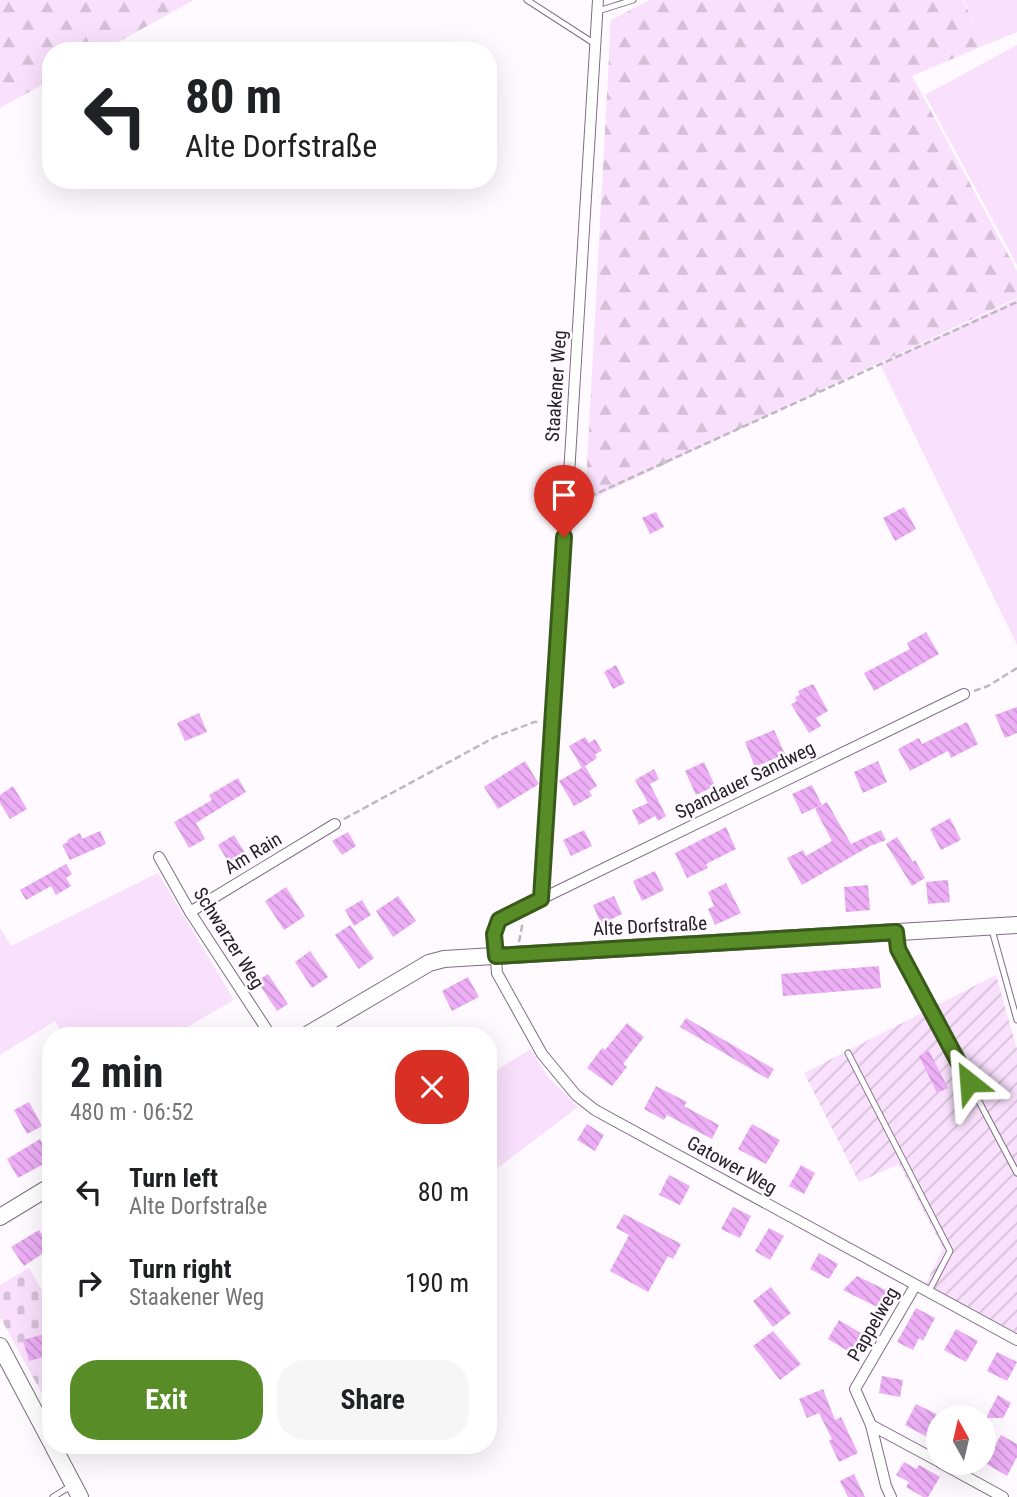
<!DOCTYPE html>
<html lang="en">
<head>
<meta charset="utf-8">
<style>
  :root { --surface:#fff; --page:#f6f6f6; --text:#202124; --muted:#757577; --accent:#578c26 }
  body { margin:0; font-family:"Roboto Condensed",sans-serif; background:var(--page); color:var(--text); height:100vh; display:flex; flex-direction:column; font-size:26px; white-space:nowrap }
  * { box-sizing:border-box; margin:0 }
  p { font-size:23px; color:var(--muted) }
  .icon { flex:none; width:38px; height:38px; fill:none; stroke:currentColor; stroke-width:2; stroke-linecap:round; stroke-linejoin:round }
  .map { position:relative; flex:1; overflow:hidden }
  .sheet { position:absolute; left:42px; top:1027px; width:455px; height:427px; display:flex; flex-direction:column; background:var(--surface); border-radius:28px; box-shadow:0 7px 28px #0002 }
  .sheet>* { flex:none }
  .banner { position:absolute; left:42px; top:42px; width:455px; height:147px; border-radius:28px; box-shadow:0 7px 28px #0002; background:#fff; color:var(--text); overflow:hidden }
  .needle { width:46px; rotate:352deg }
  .tools { position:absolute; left:926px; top:1405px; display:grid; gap:14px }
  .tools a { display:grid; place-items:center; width:70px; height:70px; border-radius:50%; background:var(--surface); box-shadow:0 7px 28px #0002; font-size:35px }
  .pin { position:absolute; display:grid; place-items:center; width:60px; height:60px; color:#fff; margin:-72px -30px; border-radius:50% 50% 50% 0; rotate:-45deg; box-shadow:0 0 7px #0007 }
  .pin .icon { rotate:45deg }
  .me { position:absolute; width:77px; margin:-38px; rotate:332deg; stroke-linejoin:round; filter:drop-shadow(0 0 5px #0008) }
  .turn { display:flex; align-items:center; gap:24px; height:147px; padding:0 28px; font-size:32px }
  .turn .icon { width:91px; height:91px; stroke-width:2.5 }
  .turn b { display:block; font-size:49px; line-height:60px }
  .round { display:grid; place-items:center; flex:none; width:74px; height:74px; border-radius:28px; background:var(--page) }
  .headline { display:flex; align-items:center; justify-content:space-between; height:119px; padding:0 28px }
  h1 { font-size:42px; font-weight:700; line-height:52px }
  .button { display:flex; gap:14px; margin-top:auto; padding:14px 28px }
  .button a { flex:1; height:80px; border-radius:28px; background:var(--accent); color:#fff; font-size:28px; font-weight:700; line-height:80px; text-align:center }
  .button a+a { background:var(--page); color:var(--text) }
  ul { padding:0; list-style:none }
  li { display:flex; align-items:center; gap:21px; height:91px; padding:0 28px }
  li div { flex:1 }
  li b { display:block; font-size:26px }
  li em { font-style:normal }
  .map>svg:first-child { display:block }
  .grass { fill:#f9e0fc }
  .forest { fill:url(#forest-firs) }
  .cemetery { fill:url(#cemetery-stones) }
  .garden { fill:url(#garden-furrows) }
  .building { fill:url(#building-back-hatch) }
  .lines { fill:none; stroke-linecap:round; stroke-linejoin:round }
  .lane-casing { stroke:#7f6e82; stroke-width:7 }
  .street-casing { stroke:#7f6e82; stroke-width:12 }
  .secondary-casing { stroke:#7f6e82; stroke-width:18 }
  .path { stroke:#bdb8be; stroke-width:2.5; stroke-dasharray:7 3.5; stroke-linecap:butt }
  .lane { stroke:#fff; stroke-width:5 }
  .street { stroke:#fff; stroke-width:10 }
  .secondary { stroke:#fff; stroke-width:16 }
  .route-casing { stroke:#395b19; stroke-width:18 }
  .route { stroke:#578c26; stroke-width:12 }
  .labels { text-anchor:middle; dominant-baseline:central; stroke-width:5; stroke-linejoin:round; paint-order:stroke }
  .street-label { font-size:19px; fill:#282029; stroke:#fefaff }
</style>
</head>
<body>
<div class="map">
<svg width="1017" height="1497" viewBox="0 0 1017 1497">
  <defs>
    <pattern id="forest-firs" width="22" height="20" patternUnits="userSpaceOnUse" patternTransform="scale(1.75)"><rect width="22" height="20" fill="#f9e0fc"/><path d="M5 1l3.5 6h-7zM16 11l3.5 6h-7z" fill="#d5c0d8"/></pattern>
    <pattern id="cemetery-stones" width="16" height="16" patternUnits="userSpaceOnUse" patternTransform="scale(1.75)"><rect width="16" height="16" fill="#f9e0fc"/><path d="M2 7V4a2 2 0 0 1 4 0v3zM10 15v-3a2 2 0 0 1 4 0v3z" fill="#d5c0d8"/></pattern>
    <pattern id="garden-furrows" width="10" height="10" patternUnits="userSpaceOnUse" patternTransform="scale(1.75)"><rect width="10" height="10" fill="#f9e0fc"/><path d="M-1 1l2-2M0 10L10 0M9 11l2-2" fill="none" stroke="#d5c0d8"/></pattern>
    <pattern id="building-back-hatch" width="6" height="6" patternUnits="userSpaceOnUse" patternTransform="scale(1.75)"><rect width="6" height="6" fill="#edaef6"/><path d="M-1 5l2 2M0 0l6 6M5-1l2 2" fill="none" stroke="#cb95d3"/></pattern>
  </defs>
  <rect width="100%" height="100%" fill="#fefaff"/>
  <g class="grass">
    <polygon points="964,0 1017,0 1017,32 985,45"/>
    <polygon points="1017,45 1017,265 925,95"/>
    <polygon points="1017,299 1017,645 880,364"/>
    <polygon points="158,873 234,1000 171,1036 64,1036 55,1021 0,1055 0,928 11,946"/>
    <polygon points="530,1049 549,1078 578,1107 488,1175 488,1076"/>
  </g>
  <g class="forest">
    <polygon points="0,0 194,0 102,51 51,51 51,80 0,108"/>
    <polygon points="650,0 963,0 985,45 912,76 1017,271 1017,298 585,502 611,20"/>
  </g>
  <polygon class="cemetery" points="29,1268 43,1292 51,1288 51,1410 0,1317 0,1285"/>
  <polygon class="garden" points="996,975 1017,1049 1017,1333 926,1284 943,1248 899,1164 859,1182 804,1073"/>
  <g class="building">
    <polygon points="904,507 916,529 895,541 883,518"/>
    <polygon points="656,512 664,527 650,534 642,518"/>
    <polygon points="926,632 939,654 874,691 864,673 910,649 907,643"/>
    <polygon points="616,665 625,683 613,689 604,672"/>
    <polygon points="813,684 828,711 816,718 821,726 809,733 791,704 797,701 795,697 800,695 798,691"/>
    <polygon points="1017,707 1017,733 1005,738 995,715"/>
    <polygon points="199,713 207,732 185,741 177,723"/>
    <polygon points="967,722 978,744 951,758 948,751 910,771 898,749 919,738 922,744"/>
    <polygon points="774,730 785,754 755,767 745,742"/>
    <polygon points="585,737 589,743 595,739 602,751 595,754 597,758 582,768 569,746"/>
    <polygon points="525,761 539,784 498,809 484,787"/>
    <polygon points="878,761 887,782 863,793 854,772"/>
    <polygon points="704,762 715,786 696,795 685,771"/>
    <polygon points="585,766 597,786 589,791 592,796 574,806 559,781"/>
    <polygon points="654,769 659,779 650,784 666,816 658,821 655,816 639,825 632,810 648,803 635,780"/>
    <polygon points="238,778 246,792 196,823 205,839 189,848 174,822 212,800 209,795"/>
    <polygon points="812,785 822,805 802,814 792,794"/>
    <polygon points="13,786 27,809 10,819 0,803 0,795"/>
    <polygon points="827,802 851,844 881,830 886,840 870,846 802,885 787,858 803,850 806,856 832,841 815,809"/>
    <polygon points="950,818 961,840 941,850 930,829"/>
    <polygon points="726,827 736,849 706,864 708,868 687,878 675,853"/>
    <polygon points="584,830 592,846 571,856 563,840"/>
    <polygon points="100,831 106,844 70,860 62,845 68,842 67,840 80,833 82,839"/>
    <polygon points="348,832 356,846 342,855 332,841"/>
    <polygon points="234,835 247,856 231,866 218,845"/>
    <polygon points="897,837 913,862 915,860 925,878 912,886 886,844"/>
    <polygon points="66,864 72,874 66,878 71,886 56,895 51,886 26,900 20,890"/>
    <polygon points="655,871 664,890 642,901 633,881"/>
    <polygon points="948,880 950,902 928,904 926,882"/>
    <polygon points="726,883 741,913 715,925 708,909 714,906 708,892"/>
    <polygon points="868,885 870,910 846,912 844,887"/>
    <polygon points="286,887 305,916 284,930 265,901"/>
    <polygon points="398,896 416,921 393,937 376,911"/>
    <polygon points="614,896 622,914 601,924 593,905"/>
    <polygon points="362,900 371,915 354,926 345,910"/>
    <polygon points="350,925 374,958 359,969 335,935"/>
    <polygon points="310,951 328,977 312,988 295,962"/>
    <polygon points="879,966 881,988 783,996 781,974"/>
    <polygon points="268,974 288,1004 277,1011 257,981"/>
    <polygon points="468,977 479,997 452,1011 442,991"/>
    <polygon points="686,1018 774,1069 768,1079 680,1027"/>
    <polygon points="627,1023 644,1037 623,1064 627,1067 612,1086 587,1068 602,1048 605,1050"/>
    <polygon points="929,1051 948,1088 937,1093 919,1056"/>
    <polygon points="656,1086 687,1102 684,1106 719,1125 712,1139 667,1115 664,1120 644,1109"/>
    <polygon points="29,1102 42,1126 27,1134 14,1110"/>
    <polygon points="587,1124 604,1135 595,1151 577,1140"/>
    <polygon points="752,1124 780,1140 766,1164 738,1149"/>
    <polygon points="40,1139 51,1160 18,1178 7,1159"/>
    <polygon points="801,1165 815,1173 804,1194 789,1186"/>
    <polygon points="669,1175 690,1186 680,1205 659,1195"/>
    <polygon points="733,1207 751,1216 740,1238 721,1229"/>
    <polygon points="624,1214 681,1244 673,1259 668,1256 648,1292 610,1271 629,1235 616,1228"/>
    <polygon points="769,1228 784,1236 770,1260 755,1251"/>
    <polygon points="39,1230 51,1248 24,1266 11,1247"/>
    <polygon points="819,1253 838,1264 829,1279 810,1269"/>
    <polygon points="857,1276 888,1291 879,1308 843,1290"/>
    <polygon points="771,1287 791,1313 773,1327 753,1301"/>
    <polygon points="916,1308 935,1318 923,1341 919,1338 913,1350 897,1342"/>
    <polygon points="839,1320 864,1335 853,1354 828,1339"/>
    <polygon points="956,1329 978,1341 966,1362 944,1350"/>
    <polygon points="773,1331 801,1364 780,1380 753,1346"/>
    <polygon points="51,1332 51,1355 29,1361 23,1340"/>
    <polygon points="997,1352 1017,1362 1007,1381 987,1371"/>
    <polygon points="882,1376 903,1380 900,1397 879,1393"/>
    <polygon points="823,1389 835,1420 841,1417 858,1453 839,1462 829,1441 832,1439 819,1413 807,1418 799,1399"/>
    <polygon points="998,1395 1011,1403 1003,1418 986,1418"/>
    <polygon points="916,1404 938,1415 938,1426 931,1439 905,1425"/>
    <polygon points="1001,1435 1017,1444 1017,1457 1007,1476 985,1463"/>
    <polygon points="904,1462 916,1469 919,1465 940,1477 928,1497 923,1497 906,1487 909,1482 896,1475"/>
    <polygon points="854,1474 865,1497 848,1497 840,1481"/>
  </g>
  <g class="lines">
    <g class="lane-casing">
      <g id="lane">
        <polyline points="527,0 595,44"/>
        <polyline points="598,11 633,0"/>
        <polyline points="992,930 1017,1020"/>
        <polyline points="896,933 898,949 1017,1173"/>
        <polyline points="848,1053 950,1251 928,1293"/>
        <polyline points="53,1497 71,1486"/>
      </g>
    </g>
    <g class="street-casing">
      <g id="street">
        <polyline points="598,0 544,884 541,899 499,920 494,934 497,973 542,1054 576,1095 595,1110 1017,1340"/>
        <polyline points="159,857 190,912 271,1036"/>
        <polyline points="541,899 964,694"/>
        <polyline points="190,912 335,824"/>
        <polyline points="871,1425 938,1461"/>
        <polyline points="941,1463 1003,1497"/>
        <polyline points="891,1497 886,1486 871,1425 855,1389 915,1286"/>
      </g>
    </g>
    <g class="secondary-casing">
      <g id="secondary">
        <polyline points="305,1036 429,963 444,959 1017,925"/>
        <polyline points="0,1217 51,1186"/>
        <polyline points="0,1346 51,1442"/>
        <polyline points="53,1446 80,1497"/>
      </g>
    </g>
    <g class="path">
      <polyline points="580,501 1017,302"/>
      <polyline points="974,691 988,686 1017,668"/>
      <polyline points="344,819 495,737 534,722 541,722"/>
      <polyline points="519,942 523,921"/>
    </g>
    <use href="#lane" class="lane"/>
    <use href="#street" class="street"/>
    <use href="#secondary" class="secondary"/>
  </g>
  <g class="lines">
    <g class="route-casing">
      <polyline id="route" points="564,537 541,899 499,920 494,934 496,956 896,932 898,949 969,1082"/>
    </g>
    <use href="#route" class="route"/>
  </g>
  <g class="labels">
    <g class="street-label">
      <text transform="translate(556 386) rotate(-86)">Staakener Weg</text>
      <text transform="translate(745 780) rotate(-26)">Spandauer Sandweg</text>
      <text transform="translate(253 853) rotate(-31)">Am Rain</text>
      <text transform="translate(650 926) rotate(-3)">Alte Dorfstraße</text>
      <text transform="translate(229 938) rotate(58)">Schwarzer Weg</text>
      <text transform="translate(732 1165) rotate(29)">Gatower Weg</text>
      <text transform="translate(873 1324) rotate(-60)">Pappelweg</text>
    </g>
  </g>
</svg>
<div class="tools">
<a><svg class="needle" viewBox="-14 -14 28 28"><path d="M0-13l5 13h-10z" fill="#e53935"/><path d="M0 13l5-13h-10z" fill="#757577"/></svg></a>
</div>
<div class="pin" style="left:564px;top:537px;background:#d93025"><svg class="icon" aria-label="arrive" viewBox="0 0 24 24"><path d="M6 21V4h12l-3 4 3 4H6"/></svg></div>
<svg class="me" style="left:969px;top:1082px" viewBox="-20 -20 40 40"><path d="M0-17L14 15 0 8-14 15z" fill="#578c26" stroke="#fff" stroke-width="4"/></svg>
<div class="banner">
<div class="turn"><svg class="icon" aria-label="left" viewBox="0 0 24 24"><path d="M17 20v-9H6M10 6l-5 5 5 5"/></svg><div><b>80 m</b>Alte Dorfstraße</div></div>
</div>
<section class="sheet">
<div class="headline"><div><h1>2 min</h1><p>480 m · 06:52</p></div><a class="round" style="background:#d93025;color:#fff"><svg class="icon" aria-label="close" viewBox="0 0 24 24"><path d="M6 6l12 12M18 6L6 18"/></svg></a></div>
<ul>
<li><svg class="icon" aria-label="left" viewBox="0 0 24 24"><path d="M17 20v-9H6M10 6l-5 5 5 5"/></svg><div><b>Turn left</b><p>Alte Dorfstraße</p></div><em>80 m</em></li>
<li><svg class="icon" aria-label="right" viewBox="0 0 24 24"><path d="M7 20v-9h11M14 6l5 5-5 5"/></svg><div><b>Turn right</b><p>Staakener Weg</p></div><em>190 m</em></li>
</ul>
<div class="button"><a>Exit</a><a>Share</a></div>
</section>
</div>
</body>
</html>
